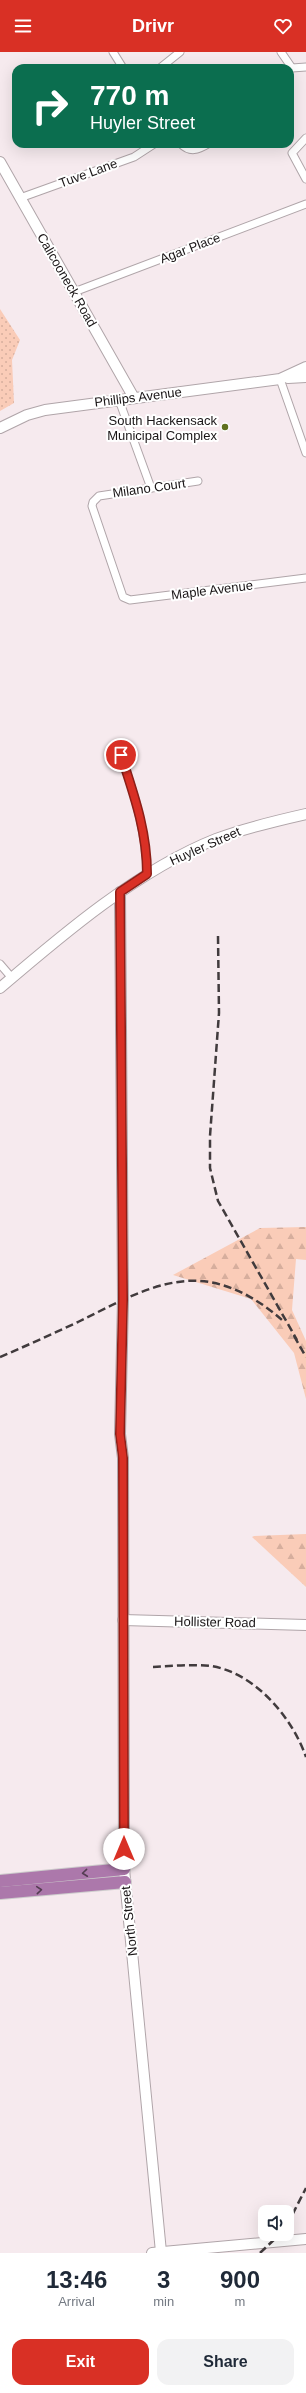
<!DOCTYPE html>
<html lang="en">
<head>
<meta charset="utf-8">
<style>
  :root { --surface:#fff; --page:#f2f2f3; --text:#1f2937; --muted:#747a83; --accent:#d93025 }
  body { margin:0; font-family:Helvetica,sans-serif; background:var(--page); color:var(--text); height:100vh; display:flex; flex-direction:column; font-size:15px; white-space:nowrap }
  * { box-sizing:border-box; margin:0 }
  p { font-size:13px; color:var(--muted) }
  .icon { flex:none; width:22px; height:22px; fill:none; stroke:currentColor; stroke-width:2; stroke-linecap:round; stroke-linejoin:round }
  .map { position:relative; height:2201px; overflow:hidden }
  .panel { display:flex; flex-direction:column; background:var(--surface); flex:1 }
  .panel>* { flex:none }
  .guide { position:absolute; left:12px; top:12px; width:282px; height:84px; border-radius:12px; box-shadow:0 4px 16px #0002; background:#0b6e4f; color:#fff; overflow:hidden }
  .fabs { position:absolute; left:258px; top:2153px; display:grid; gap:8px }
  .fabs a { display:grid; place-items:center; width:36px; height:36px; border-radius:8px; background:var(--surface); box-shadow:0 4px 16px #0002; font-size:20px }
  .pin { position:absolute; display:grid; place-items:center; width:34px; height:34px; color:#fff; margin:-17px; border:2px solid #fff; border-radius:50%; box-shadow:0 1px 4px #0007 }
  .me { position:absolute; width:44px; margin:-22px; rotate:0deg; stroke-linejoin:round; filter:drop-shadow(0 0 3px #0008) }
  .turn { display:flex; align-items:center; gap:14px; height:84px; padding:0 12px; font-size:18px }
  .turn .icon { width:52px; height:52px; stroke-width:2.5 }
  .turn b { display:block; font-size:28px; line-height:34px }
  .eta { display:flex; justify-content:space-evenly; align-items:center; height:68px; text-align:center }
  .eta b { font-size:24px; font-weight:800; line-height:28px }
  .button { display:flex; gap:8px; margin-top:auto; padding:8px 12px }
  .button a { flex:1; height:46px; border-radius:12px; background:var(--accent); color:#fff; font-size:16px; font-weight:800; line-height:46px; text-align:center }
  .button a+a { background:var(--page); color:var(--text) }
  header { display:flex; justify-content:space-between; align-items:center; height:52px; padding:0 12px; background:var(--accent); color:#fff; font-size:18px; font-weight:800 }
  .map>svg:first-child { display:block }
  .forest { fill:url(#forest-firs) }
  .park { fill:url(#park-dots) }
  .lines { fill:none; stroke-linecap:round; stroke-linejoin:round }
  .street-casing { stroke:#b0a5a9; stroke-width:9 }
  .secondary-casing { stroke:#b0a5a9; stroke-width:12 }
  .highway-casing { stroke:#cdcccc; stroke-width:14 }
  .street { stroke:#fff; stroke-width:7 }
  .secondary { stroke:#fff; stroke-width:10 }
  .highway { stroke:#ac78ab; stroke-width:12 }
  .rail { stroke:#413b3d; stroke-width:2.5; stroke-dasharray:8 4; stroke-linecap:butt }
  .oneway { stroke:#543d52 }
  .route-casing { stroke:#8d1f18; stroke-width:10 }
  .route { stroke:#d93025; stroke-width:7 }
  .poi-dot { fill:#60711e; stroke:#fff; stroke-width:1.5 }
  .labels { text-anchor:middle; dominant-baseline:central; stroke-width:4; stroke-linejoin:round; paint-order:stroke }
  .street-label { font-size:13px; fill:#1a1617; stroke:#fff }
  .poi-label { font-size:13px; fill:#1a1617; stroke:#fff; text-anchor:end }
</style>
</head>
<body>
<header><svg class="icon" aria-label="menu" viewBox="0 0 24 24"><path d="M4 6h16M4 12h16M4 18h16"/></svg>Drivr<svg class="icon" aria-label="heart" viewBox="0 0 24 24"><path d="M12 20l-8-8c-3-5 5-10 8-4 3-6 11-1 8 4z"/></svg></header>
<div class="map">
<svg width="306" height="2201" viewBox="0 0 306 2201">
  <defs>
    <pattern id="forest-firs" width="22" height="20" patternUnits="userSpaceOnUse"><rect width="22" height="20" fill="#faccb8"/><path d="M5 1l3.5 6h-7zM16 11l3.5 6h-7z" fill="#d6ae9d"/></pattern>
    <pattern id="park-dots" width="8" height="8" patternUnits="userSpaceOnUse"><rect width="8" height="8" fill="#faccb8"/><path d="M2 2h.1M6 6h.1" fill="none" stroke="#d6ae9d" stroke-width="1.8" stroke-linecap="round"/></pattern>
  </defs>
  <rect width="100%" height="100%" fill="#f6eaee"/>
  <g class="forest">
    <polygon points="306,1175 306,1208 296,1207 292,1258 306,1289 306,1347 294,1301 251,1247 173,1223 260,1176"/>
    <polygon points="306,1482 306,1535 252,1485 254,1484"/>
  </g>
  <polygon class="park" points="0,257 20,288 12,308 14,351 0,359"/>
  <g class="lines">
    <g class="street-casing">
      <g id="street">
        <polyline points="113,0 123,16"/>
        <polyline points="281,0 292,16"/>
        <polyline points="160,16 180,0"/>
        <polyline points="292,16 306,15"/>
        <polyline points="306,86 292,101 306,127"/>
        <path d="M 181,92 C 190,101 198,98 208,92"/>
        <polyline points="20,146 134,105 154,92"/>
        <polyline points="74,240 306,152"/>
        <polyline points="280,327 306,401"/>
        <polyline points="119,348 151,436"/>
        <polyline points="198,429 99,444 93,450 92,454 123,545 130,548 306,526"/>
        <path d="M 117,694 C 133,736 146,777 147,822"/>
        <polyline points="0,912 12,926"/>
      </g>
    </g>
    <g class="secondary-casing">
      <g id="secondary">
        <polyline points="0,110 134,346"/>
        <polyline points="288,326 306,325"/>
        <polyline points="0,376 27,363 45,358 280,327 306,315"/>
        <polyline points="120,840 123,1248 120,1382 123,1406 124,1817 161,2200"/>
        <path d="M 0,936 C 63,882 138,818 216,787 C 245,776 275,769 306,762"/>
        <polyline points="123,1568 306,1573"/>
        <polyline points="152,2201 306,2187"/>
      </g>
    </g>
    <g class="highway-casing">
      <g id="highway">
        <polyline points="0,1829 124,1817"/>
        <polyline points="0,1841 125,1830"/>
      </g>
    </g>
    <use href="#street" class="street"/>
    <use href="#secondary" class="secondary"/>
    <use href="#highway" class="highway"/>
    <g class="rail">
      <polyline points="218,884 219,961 210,1084 210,1116 218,1149 297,1288"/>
      <polyline points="294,1284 306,1305"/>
      <path d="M 0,1305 C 26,1294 52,1282 78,1270 C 111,1254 148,1232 186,1229 C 222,1226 256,1245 282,1268"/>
      <path d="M 153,1615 C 172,1614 192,1612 211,1614 C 255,1621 292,1665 306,1705"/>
      <polyline points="287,2173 306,2136"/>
      <polyline points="260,2201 280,2182"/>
    </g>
  </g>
  <defs><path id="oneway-chevron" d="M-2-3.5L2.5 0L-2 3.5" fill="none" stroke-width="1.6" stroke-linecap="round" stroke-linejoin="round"/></defs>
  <g class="oneway">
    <use href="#oneway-chevron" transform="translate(85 1821) rotate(174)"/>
    <use href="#oneway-chevron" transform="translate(39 1838) rotate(-5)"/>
  </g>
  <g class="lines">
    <g class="route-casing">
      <path id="route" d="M 121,703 C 134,743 147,779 147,822 L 120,840 L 123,1248 L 120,1382 L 123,1406 L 124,1797"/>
    </g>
    <use href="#route" class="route"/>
  </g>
  <circle class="poi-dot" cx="225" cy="375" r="4"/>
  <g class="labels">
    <g class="street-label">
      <text transform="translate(88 121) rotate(-20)">Tuve Lane</text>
      <text transform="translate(190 196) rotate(-21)">Agar Place</text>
      <text transform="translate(67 228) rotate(60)">Calicooneck Road</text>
      <text transform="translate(138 345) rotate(-7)">Phillips Avenue</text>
      <text transform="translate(149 436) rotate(-8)">Milano Court</text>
      <text transform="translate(212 538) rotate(-7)">Maple Avenue</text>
      <text transform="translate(205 794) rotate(-24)">Huyler Street</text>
      <text transform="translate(215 1570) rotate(1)">Hollister Road</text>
      <text transform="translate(129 1869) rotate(-96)">North Street</text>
    </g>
    <g class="poi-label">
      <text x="217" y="368">South Hackensack<tspan x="217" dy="15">Municipal Complex</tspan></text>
    </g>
  </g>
</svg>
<div class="fabs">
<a><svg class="icon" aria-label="sound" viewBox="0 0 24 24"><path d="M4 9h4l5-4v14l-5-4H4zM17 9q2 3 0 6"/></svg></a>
</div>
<div class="pin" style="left:121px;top:703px;background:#d93025"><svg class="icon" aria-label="arrive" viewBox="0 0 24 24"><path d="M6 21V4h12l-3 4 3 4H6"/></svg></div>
<svg class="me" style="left:124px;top:1797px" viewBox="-20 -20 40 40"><circle r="19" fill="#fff"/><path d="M0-13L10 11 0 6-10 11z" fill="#d93025"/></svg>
<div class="guide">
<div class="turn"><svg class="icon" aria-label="right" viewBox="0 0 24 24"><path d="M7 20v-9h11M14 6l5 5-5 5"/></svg><div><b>770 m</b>Huyler Street</div></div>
</div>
</div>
<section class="panel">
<div class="eta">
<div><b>13:46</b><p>Arrival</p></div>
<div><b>3</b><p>min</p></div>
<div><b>900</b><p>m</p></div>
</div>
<div class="button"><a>Exit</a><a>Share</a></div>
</section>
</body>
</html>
